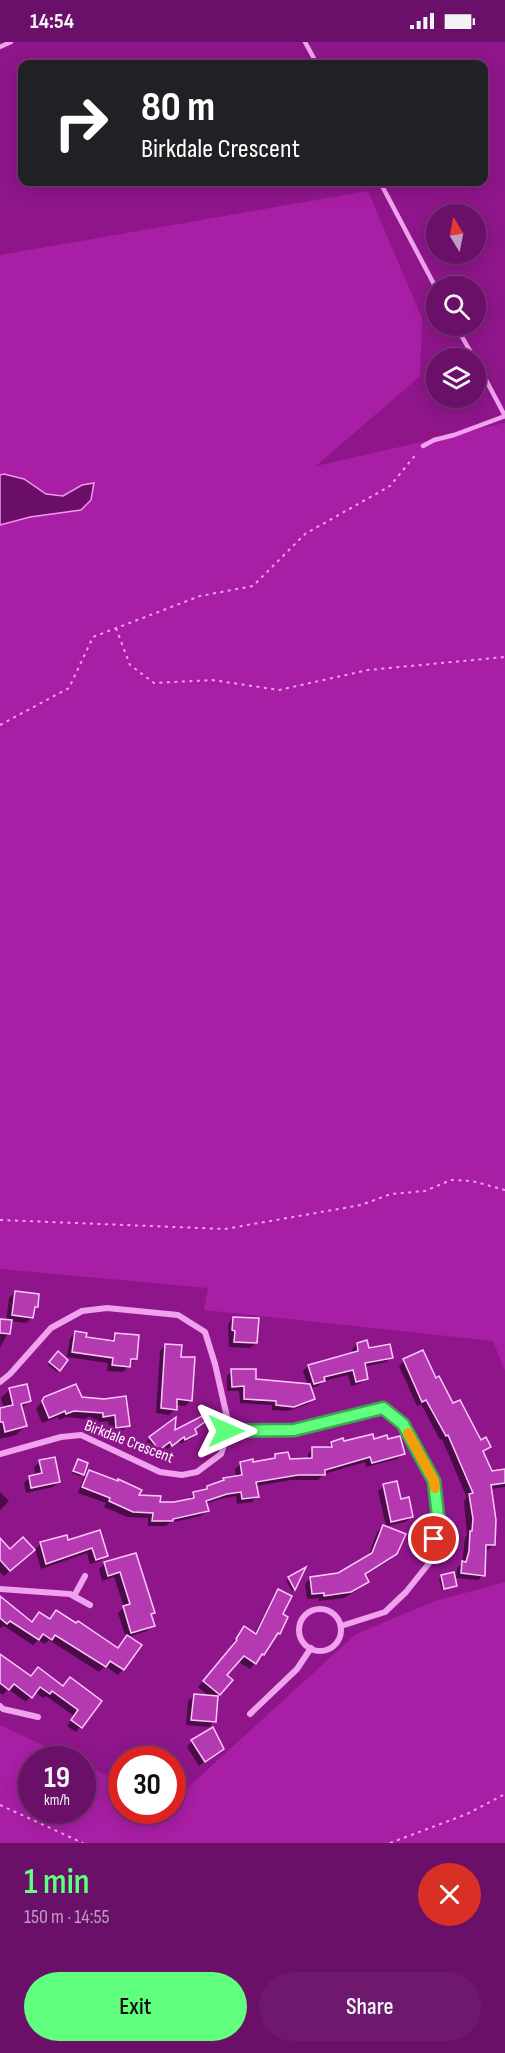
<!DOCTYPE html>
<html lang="en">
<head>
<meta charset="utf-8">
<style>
  :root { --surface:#6a1068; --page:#6f196e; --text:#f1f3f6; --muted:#be9dc0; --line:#7d307c; --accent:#60ff7e }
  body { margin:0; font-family:"Sofia Sans Condensed",sans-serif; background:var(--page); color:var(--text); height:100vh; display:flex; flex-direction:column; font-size:22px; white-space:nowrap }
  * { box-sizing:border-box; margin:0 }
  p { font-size:20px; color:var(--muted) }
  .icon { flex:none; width:33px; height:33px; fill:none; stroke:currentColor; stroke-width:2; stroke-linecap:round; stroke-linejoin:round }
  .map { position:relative; height:1801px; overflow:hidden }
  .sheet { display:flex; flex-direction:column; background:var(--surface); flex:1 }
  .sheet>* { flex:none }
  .guide { position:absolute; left:18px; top:18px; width:470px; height:126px; border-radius:12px; box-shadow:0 3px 15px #0003,0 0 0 2px var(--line); background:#202124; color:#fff; overflow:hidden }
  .needle { width:39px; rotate:350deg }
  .buttons { position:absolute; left:426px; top:162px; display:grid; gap:12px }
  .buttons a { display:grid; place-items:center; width:60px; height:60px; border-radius:50%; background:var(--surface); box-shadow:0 3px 15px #0003,0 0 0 2px var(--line); font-size:30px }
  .speed { position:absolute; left:18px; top:1704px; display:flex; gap:12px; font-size:30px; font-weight:700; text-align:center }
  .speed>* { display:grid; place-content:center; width:78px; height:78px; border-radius:50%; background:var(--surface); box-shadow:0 3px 15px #0003,0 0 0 2px var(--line); line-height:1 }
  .speed small { font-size:15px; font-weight:400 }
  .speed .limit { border:9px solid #d22; background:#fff; color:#111 }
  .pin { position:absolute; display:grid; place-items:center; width:51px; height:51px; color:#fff; margin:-26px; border:3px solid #fff; border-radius:50%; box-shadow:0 2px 6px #0007 }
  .me { position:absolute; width:66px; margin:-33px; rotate:90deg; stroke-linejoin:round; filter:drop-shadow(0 0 4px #0008) }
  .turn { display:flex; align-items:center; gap:21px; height:126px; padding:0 24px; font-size:27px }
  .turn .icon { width:78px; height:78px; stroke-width:2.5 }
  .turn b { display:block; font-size:42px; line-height:51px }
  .round { display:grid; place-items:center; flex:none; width:63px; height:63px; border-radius:32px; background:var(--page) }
  .head { display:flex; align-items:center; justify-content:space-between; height:102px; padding:0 24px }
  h1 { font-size:36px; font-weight:600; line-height:45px; color:var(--accent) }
  .action { display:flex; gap:12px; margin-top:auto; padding:12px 24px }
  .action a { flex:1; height:69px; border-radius:36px; background:var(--accent); color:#111; font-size:24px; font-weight:600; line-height:69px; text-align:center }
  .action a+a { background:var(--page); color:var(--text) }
  .status { display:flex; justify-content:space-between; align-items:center; height:42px; padding:0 30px; background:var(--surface); direction:ltr }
  .status svg { height:16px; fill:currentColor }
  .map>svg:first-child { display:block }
  .green { fill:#a81ea5 }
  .water { fill:#6b0e67; stroke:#f294f1; stroke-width:1.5 }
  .shadow { fill:#0007 }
  .building { fill:#b53ab2; stroke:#fbc8fa; stroke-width:1.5 }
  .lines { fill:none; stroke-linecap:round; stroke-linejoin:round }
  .path { stroke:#f0a2ee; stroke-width:2; stroke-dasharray:3 4.5; stroke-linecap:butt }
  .lane { stroke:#f0a2ee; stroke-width:4.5 }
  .street { stroke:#f0a2ee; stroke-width:6 }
  .route-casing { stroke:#3ea652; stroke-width:15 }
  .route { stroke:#60ff7e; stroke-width:10 }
  .slow { stroke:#f59e0b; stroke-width:10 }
  .labels { text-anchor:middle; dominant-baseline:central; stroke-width:6; stroke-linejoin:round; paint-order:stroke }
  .street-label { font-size:16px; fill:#fff; stroke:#8e168a }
</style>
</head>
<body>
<div class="status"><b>14:54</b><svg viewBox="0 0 49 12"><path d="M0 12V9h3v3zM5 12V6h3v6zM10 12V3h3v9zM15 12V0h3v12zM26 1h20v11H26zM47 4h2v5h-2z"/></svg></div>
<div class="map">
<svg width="505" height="1801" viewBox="0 0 505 1801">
  <rect width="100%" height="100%" fill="#8e168a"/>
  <g class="green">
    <polygon points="368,149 422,276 420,334 316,424 505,381 505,1329 493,1299 204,1268 208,1246 0,1227 0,213"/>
    <polygon points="505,1540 505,1801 0,1801 0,1683 73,1717 32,1718 32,1768 82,1768 83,1722 121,1740 122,1768 172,1768 173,1764 175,1764 184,1749 356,1592 435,1559"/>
  </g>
  <polygon class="water" points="4,432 24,437 46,452 63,454 82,443 94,441 91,458 81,468 30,475 0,483 0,433"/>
  <g class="shadow">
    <polygon points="15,1250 36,1265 33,1268 32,1275 26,1281 10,1279 8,1291 0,1306 0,1279 6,1279 9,1256"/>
    <polygon points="233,1276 256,1301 250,1306 229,1305 228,1282"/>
    <polygon points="75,1291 84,1296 110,1298 115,1293 136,1316 123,1330 107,1329 108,1321 67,1315 70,1296"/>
    <polygon points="357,1302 367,1308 391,1315 386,1320 364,1325 367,1336 361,1341 351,1344 348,1333 324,1339 318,1344 310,1346 314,1356 308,1362 288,1369 272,1368 272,1363 240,1361 239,1349 227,1349 227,1334 232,1329 255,1338 308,1344 303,1329 308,1324 353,1312 352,1307"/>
    <polygon points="166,1303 180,1316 191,1358 185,1364 175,1363 175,1367 169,1373 156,1371 160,1309"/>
    <polygon points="58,1311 66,1318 57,1330 48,1323"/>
    <polygon points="404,1319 435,1338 480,1400 489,1405 484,1410 491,1431 505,1428 505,1445 490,1447 494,1502 488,1508 484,1508 483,1533 478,1538 456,1536 457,1526 462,1522 465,1496 467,1493 464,1459 467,1456 442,1397 440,1398 421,1362 417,1364 399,1324"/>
    <polygon points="10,1347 29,1359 21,1367 25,1384 16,1393 0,1397 0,1367 4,1366 1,1356"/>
    <polygon points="45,1356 104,1358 128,1383 121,1390 110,1392 108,1379 97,1381 96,1378 66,1375 59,1378 58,1375 42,1381 36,1367"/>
    <polygon points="193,1388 195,1392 191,1397 180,1402 179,1399 167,1407 164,1404 154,1411 146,1400 150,1396"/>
    <polygon points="373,1399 403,1412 397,1417 366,1425 365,1420 324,1432 318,1438 291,1438 256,1444 257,1454 252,1460 237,1462 236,1454 220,1457 205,1462 207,1469 201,1474 169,1481 166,1484 148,1484 148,1476 127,1475 104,1465 106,1461 78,1451 84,1435 89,1429 137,1455 159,1461 174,1461 188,1457 193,1452 204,1449 224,1437 236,1435 235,1427 241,1421 252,1422 270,1419 275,1414 288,1418 308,1418 308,1412 313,1406 326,1406 331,1401"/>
    <polygon points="78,1418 83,1432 80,1434 72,1431"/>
    <polygon points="40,1420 59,1439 53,1445 26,1451 24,1441 30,1435 36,1434 34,1425"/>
    <polygon points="384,1444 400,1459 412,1474 406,1480 386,1484 378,1449"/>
    <polygon points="0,1450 9,1459 0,1468"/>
    <polygon points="383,1485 396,1512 390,1518 364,1534 367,1539 362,1545 344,1556 319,1559 319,1556 307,1557 305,1542 310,1536 339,1533 368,1515 377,1490"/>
    <polygon points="99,1490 106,1514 100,1519 90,1522 87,1511 41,1527 35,1507 41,1502 67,1499"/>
    <polygon points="0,1498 9,1509 27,1513 4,1534 0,1530"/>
    <polygon points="135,1512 153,1571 150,1574 153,1583 147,1589 128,1595 123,1627 118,1633 105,1624 99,1630 49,1598 45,1602 38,1598 33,1603 4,1584 0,1586 0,1558 31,1581 39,1572 49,1578 56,1570 117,1608 126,1596 118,1571 124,1565 114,1535 102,1539 99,1527 104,1522"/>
    <polygon points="303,1528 294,1547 292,1549 286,1538"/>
    <polygon points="442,1535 455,1543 442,1548 439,1537"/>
    <polygon points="278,1549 281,1573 286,1576 279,1591 273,1597 263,1612 250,1627 237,1619 225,1633 231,1638 217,1654 214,1679 209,1685 186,1683 188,1659 194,1654 210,1655 198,1645 233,1604 231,1603 244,1586 254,1592 273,1555"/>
    <polygon points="0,1619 31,1636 100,1659 76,1690 67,1684 74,1674 46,1654 43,1656 35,1650 26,1660 8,1647 3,1653 0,1651"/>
    <polygon points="192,1699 223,1707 199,1724 187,1705"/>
  </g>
  <g class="building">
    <polygon points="15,1249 39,1252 38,1265 35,1265 33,1276 12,1273"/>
    <polygon points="233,1275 259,1276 257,1301 234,1300 235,1289 232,1288"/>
    <polygon points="0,1277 12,1278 10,1292 0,1291"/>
    <polygon points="75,1289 87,1291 86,1295 114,1299 115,1291 139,1293 137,1317 131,1317 130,1325 112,1323 113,1316 72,1310"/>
    <polygon points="367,1298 369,1306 390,1302 393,1316 365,1321 368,1337 356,1340 353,1328 324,1335 325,1339 314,1342 308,1323 358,1309 357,1301"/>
    <polygon points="165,1302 182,1303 181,1315 195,1315 192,1359 177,1357 177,1368 161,1366"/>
    <polygon points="423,1308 436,1336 439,1334 453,1361 460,1358 481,1398 486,1395 491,1405 483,1409 492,1429 505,1427 505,1441 491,1443 496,1478 495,1503 486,1503 485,1534 461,1531 462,1519 466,1520 469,1509 470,1489 472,1489 473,1477 469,1452 473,1451 448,1393 446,1394 426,1358 422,1360 403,1317"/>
    <polygon points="58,1309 68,1318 60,1329 49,1320"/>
    <polygon points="231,1327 256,1327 256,1337 310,1342 315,1357 294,1365 276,1363 276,1359 244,1357 244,1344 232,1345"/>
    <polygon points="27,1342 31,1359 21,1362 27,1384 5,1390 3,1380 0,1380 0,1366 13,1363 9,1346"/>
    <polygon points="76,1342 82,1355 104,1357 126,1354 130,1384 116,1386 115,1373 103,1375 103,1371 74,1369 66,1372 65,1369 49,1376 42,1359 44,1355"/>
    <polygon points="202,1374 206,1379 195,1387 197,1392 185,1398 184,1395 172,1404 170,1400 159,1408 149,1395 176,1375 175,1388"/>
    <polygon points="373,1392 374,1397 387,1393 388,1397 400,1394 405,1412 372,1421 370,1415 325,1428 325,1433 298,1433 256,1440 259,1455 242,1457 241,1450 227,1452 206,1459 209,1469 173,1477 173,1479 152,1479 153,1471 133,1470 109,1459 110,1456 82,1445 89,1428 118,1439 118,1437 142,1448 139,1453 161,1454 160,1460 174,1460 194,1456 193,1450 207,1447 207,1444 224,1438 223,1436 242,1433 240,1420 253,1417 253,1420 275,1416 275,1412 288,1410 290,1417 312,1416 312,1405 332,1405 331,1400 343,1396 344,1399"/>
    <polygon points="55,1415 60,1440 31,1446 29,1434 42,1431 39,1418"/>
    <polygon points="78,1417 88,1421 84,1433 73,1429"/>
    <polygon points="397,1439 401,1457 409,1455 413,1475 391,1480 383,1442"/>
    <polygon points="383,1483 406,1492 397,1512 365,1532 369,1540 351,1550 324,1554 324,1551 312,1552 310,1535 338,1531 372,1511"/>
    <polygon points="100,1488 108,1514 96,1518 92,1506 46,1522 40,1500 67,1493 68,1498"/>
    <polygon points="23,1495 35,1508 10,1529 0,1518 0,1496 10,1507"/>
    <polygon points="136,1511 155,1571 151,1572 155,1584 131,1591 123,1564 130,1562 120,1530 108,1534 104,1520"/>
    <polygon points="306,1525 295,1548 288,1535"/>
    <polygon points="454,1530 457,1544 444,1547 441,1533"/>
    <polygon points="278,1547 292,1554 283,1572 288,1575 280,1592 278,1591 264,1613 262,1612 256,1622 244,1614 227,1633 233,1638 220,1653 203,1639 237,1598 236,1597 244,1584 256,1592"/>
    <polygon points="0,1554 32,1580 39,1570 50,1577 56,1568 76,1581 78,1579 118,1606 127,1593 142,1603 124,1628 110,1619 106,1625 55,1593 52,1598 43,1592 39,1598 10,1579 7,1582 0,1576"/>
    <polygon points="0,1612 31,1634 38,1625 63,1644 70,1635 102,1659 82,1686 71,1678 78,1668 52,1649 50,1652 40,1645 32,1656 14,1642 9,1648 0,1641"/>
    <polygon points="194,1652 218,1654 216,1680 191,1678"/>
    <polygon points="213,1685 224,1707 205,1720 191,1698"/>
  </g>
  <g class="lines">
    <g class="path">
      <polyline points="116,586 130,623 154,641 212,638 279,648 368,628 505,615"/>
      <polyline points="0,683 69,646 93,595 200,554 253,544 305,492 390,444 417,411"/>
      <polyline points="0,1178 225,1187 361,1163 391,1152 425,1149 451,1138 472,1139 505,1148"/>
      <polyline points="0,1763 83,1801"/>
      <polyline points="390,1801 467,1772 505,1752"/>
    </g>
    <g class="lane">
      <polyline points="305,0 317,22"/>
      <polyline points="0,5 11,0"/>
      <polyline points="380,140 436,246"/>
      <polyline points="456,284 474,316"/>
      <polyline points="476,319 505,374"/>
      <polyline points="423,404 434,398 454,393 505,374"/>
    </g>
    <g class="street">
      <polyline points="0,1340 10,1332 51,1286 82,1269 107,1266 178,1273 205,1290 215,1322 227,1375 224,1403 221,1412 197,1430 182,1433 160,1430 81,1393 61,1395 0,1412"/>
      <polyline points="226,1389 294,1388 383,1366 403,1382 434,1439 438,1474 430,1520 406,1550 385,1570 341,1584"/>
      <polyline points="0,1547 70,1552 90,1563"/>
      <polyline points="74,1554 85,1534"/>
      <circle cx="320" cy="1588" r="21"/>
      <polyline points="0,1664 3,1667 38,1675"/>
      <polyline points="250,1672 297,1627 311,1606"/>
    </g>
  </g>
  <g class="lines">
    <g class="route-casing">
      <polyline id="route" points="226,1389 294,1388 383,1366 403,1382 434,1439 438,1474 434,1497"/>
    </g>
    <use href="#route" class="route"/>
    <polyline class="slow" points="408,1391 434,1439 435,1446"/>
  </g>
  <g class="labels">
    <g class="street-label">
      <text transform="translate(129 1400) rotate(21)">Birkdale Crescent</text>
    </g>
  </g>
</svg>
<div class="buttons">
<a><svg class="needle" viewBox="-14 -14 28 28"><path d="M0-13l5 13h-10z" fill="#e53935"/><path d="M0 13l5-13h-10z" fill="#be9dc0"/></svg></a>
<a><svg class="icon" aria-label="search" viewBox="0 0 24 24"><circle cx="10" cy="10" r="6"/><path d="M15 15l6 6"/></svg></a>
<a><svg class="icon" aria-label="layers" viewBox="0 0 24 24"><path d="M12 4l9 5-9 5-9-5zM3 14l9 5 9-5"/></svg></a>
</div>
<div class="speed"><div>19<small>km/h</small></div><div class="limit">30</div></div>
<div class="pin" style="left:434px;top:1497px;background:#d93025"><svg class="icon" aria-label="arrive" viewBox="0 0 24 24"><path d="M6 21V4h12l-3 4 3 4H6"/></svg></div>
<svg class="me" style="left:226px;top:1389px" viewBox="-20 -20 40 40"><path d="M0-17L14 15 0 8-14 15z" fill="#60ff7e" stroke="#fff" stroke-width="4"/></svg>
<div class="guide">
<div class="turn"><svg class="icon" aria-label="right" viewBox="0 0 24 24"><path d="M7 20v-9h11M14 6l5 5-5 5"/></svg><div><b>80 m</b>Birkdale Crescent</div></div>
</div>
</div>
<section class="sheet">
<div class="head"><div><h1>1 min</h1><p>150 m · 14:55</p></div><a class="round" style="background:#d93025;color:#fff"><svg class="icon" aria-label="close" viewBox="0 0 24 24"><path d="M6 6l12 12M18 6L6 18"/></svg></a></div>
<div class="action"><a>Exit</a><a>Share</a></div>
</section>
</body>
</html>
